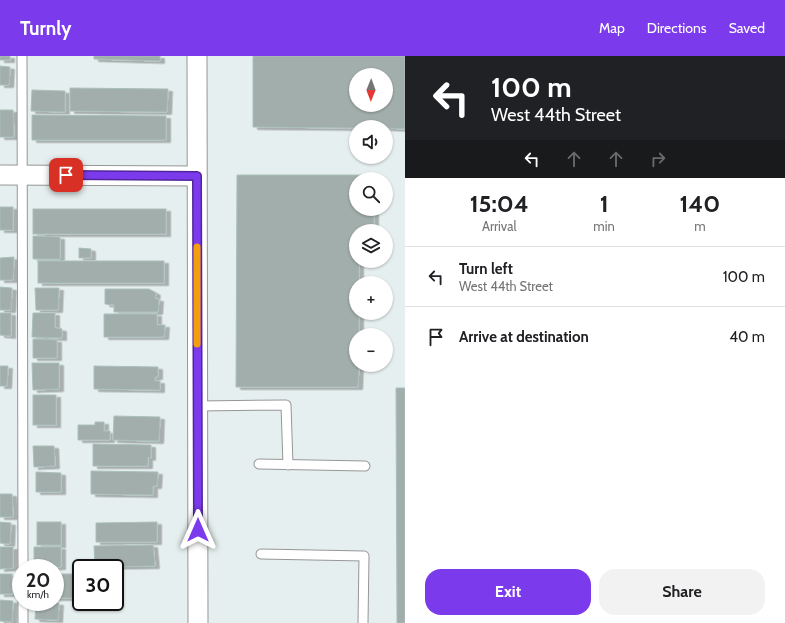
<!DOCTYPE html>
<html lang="en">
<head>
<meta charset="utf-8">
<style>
  :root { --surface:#fff; --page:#f2f2f2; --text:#202124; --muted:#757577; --line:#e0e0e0; --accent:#7c3aed }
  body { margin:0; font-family:Cabin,sans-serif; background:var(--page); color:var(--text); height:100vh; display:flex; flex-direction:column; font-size:15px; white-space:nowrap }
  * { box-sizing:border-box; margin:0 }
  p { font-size:13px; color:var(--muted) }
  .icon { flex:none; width:22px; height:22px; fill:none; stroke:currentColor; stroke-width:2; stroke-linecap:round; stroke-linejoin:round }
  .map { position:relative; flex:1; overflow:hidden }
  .details { display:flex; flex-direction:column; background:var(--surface); width:380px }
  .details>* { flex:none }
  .hud { background:#202124; color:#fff; overflow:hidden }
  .needle { width:26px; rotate:181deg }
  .controls { position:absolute; left:349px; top:12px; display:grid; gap:8px }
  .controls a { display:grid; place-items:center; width:44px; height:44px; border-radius:50%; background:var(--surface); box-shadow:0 1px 3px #0004; font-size:20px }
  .speed { position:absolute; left:12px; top:503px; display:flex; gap:8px; font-size:20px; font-weight:700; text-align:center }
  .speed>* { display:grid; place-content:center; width:52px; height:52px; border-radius:50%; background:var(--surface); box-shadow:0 1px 3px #0004; line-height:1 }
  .speed small { font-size:10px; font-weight:400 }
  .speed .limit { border:2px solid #111; border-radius:6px; background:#fff; color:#111 }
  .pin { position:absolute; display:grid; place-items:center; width:34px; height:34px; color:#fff; margin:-17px; border-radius:8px; box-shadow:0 2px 6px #0006 }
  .me { position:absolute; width:44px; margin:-22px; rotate:0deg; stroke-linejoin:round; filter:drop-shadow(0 0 3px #0008) }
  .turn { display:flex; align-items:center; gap:14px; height:84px; padding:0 20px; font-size:18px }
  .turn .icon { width:52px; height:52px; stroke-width:2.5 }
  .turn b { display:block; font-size:28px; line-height:34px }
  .lanes { display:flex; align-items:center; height:38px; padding:0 20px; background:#0003; justify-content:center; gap:20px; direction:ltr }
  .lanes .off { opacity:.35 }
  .eta { display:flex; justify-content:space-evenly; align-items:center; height:68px; text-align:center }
  .eta b { font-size:24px; font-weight:800; line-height:28px }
  .action { display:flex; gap:8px; margin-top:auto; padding:8px 20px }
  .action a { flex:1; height:46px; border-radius:16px; background:var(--accent); color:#fff; font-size:16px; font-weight:800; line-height:46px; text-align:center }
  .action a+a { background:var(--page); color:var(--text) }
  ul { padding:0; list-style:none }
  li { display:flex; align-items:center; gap:12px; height:60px; padding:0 20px; border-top:1px solid var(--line) }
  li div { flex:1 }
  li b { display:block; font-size:15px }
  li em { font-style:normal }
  header { display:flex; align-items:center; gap:24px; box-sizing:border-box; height:56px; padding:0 20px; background:var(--accent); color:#fff }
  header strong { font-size:19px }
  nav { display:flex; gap:22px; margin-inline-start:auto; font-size:14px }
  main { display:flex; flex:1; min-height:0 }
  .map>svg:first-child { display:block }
  .building { fill:#a2aeab; stroke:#aac0ba; fill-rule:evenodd; filter:url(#shadow) }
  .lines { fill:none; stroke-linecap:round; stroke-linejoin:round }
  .service-casing { stroke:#969696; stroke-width:11 }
  .minor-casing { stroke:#969696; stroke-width:21 }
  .service { stroke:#fff; stroke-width:9 }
  .minor { stroke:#fff; stroke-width:19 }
  .route-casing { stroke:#51269a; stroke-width:10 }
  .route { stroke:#7c3aed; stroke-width:7 }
  .slow { stroke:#f59e0b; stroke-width:7 }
</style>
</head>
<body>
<header>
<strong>Turnly</strong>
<nav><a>Map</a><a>Directions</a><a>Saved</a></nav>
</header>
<main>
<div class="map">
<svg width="405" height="567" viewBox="0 0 405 567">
  <defs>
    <filter id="shadow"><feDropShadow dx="4.5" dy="2.5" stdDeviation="0" flood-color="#0004"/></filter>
  </defs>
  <rect width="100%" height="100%" fill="#e6efef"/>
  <g class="building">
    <rect x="0" y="0" width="10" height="4"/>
    <polygon points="94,0 160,0 160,5 94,3"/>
    <path d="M 253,0 L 405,0 L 405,73 L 386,72 L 386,71 L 356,71 L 356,72 L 253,71 ZM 356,19 L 386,19 L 386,49 L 356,49 Z"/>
    <polygon points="0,10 10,11 9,29 0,29"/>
    <polygon points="70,32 168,33 167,56 70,55"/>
    <polygon points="32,34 65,35 65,56 31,55"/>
    <polygon points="0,54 13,54 14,81 0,81"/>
    <polygon points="32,59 166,60 166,84 32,84"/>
    <polygon points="237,119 374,119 374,123 356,123 356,153 374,153 374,175 356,175 356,205 359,205 359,227 356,227 356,257 359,257 359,279 356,279 356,309 359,309 358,331 236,331"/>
    <rect x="0" y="151" width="13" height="23"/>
    <rect x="33" y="153" width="133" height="25"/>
    <polygon points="33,180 60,181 60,203 33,203"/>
    <polygon points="79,192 91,193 91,202 79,202"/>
    <polygon points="14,201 13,224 0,224 0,202"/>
    <rect x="38" y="205" width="126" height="22"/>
    <polygon points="0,231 12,232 11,254 0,254"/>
    <polygon points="35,232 59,232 58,254 36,254"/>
    <polygon points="105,233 149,233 156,237 155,243 159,243 158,256 114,256 114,249 105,248"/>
    <polygon points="0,257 11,257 11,280 0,279"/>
    <polygon points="33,257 55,257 55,272 62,273 62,282 32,281"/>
    <polygon points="104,258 157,258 157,269 165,269 164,281 104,281"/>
    <polygon points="33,283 57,284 57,302 33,302"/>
    <polygon points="32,307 59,307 59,333 33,334"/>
    <polygon points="0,310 8,310 7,330 0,330"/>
    <polygon points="94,310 158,311 158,321 155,321 155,325 160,325 160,334 94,333"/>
    <polygon points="396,332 405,332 405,567 397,567"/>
    <rect x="33" y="339" width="23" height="30"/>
    <polygon points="114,360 160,361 159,385 113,384"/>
    <polygon points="95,366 104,366 104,375 110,375 110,384 78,384 78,369 95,369"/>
    <polygon points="93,388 151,389 151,402 148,401 148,410 93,410"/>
    <polygon points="33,390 54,390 55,410 34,411"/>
    <polygon points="91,415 158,416 157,430 153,430 153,439 91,438"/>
    <polygon points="36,416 61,417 61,436 36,436"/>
    <polygon points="0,438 12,438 13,461 0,461"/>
    <polygon points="0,466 11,467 10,488 0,487"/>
    <rect x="37" y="466" width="24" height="23"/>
    <polygon points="157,466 157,486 96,486 96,467"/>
    <polygon points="153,489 155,510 95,511 94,490"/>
    <polygon points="0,491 13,491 13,512 0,513"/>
    <polygon points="34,491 61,491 61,511 34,512"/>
    <rect x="0" y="518" width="12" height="20"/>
    <rect x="55" y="518" width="26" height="24"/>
    <polygon points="0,544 13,545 12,566 0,565"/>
    <polygon points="36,546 59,547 58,564 35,563"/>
  </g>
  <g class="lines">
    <g class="service-casing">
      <g id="service">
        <polyline points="22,0 23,512"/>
        <polyline points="198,350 286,349 288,409"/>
        <polyline points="259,408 365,410"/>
        <polyline points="261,498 364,500 363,567"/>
        <polyline points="23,546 23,567"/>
      </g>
    </g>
    <g class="minor-casing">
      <g id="minor">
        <polyline points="197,0 198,567"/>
        <polyline points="0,119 197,120"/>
      </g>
    </g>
    <use href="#service" class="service"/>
    <use href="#minor" class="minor"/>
  </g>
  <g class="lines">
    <g class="route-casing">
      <polyline id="route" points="66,119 197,120 198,474"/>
    </g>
    <use href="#route" class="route"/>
    <polyline class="slow" points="197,191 197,288"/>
  </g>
</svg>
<div class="controls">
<a><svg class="needle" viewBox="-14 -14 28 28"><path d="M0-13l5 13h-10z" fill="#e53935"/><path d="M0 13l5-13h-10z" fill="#757577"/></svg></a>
<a><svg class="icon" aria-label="sound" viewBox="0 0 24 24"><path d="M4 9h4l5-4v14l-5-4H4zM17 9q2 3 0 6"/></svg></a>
<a><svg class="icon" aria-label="search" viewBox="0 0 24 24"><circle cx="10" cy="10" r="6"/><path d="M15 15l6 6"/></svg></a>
<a><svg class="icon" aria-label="layers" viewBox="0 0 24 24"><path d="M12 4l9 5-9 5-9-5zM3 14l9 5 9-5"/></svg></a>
<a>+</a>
<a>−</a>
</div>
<div class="speed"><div>20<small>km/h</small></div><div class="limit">30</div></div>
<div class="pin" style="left:66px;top:119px;background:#d93025"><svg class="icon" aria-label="arrive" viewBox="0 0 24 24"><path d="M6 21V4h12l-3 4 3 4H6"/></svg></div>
<svg class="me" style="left:198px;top:474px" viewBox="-20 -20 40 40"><path d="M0-17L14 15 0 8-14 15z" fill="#7c3aed" stroke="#fff" stroke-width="4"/></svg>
</div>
<section class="details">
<div class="hud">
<div class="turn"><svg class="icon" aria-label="left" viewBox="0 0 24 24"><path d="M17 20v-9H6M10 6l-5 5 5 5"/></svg><div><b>100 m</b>West 44th Street</div></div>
<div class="lanes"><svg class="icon" aria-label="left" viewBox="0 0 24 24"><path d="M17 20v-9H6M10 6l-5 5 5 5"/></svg><svg class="icon off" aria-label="ahead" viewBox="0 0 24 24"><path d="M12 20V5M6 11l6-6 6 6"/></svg><svg class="icon off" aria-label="ahead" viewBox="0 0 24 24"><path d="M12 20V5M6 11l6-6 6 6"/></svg><svg class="icon off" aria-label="right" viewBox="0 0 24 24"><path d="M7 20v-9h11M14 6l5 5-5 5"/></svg></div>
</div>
<div class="eta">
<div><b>15:04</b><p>Arrival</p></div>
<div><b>1</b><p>min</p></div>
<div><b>140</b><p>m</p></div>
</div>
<ul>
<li><svg class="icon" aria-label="left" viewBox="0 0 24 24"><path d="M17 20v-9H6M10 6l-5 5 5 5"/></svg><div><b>Turn left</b><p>West 44th Street</p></div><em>100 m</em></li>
<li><svg class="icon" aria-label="arrive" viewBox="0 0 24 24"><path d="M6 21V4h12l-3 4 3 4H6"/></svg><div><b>Arrive at destination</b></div><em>40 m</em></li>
</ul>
<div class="action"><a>Exit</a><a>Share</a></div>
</section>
</main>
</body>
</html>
